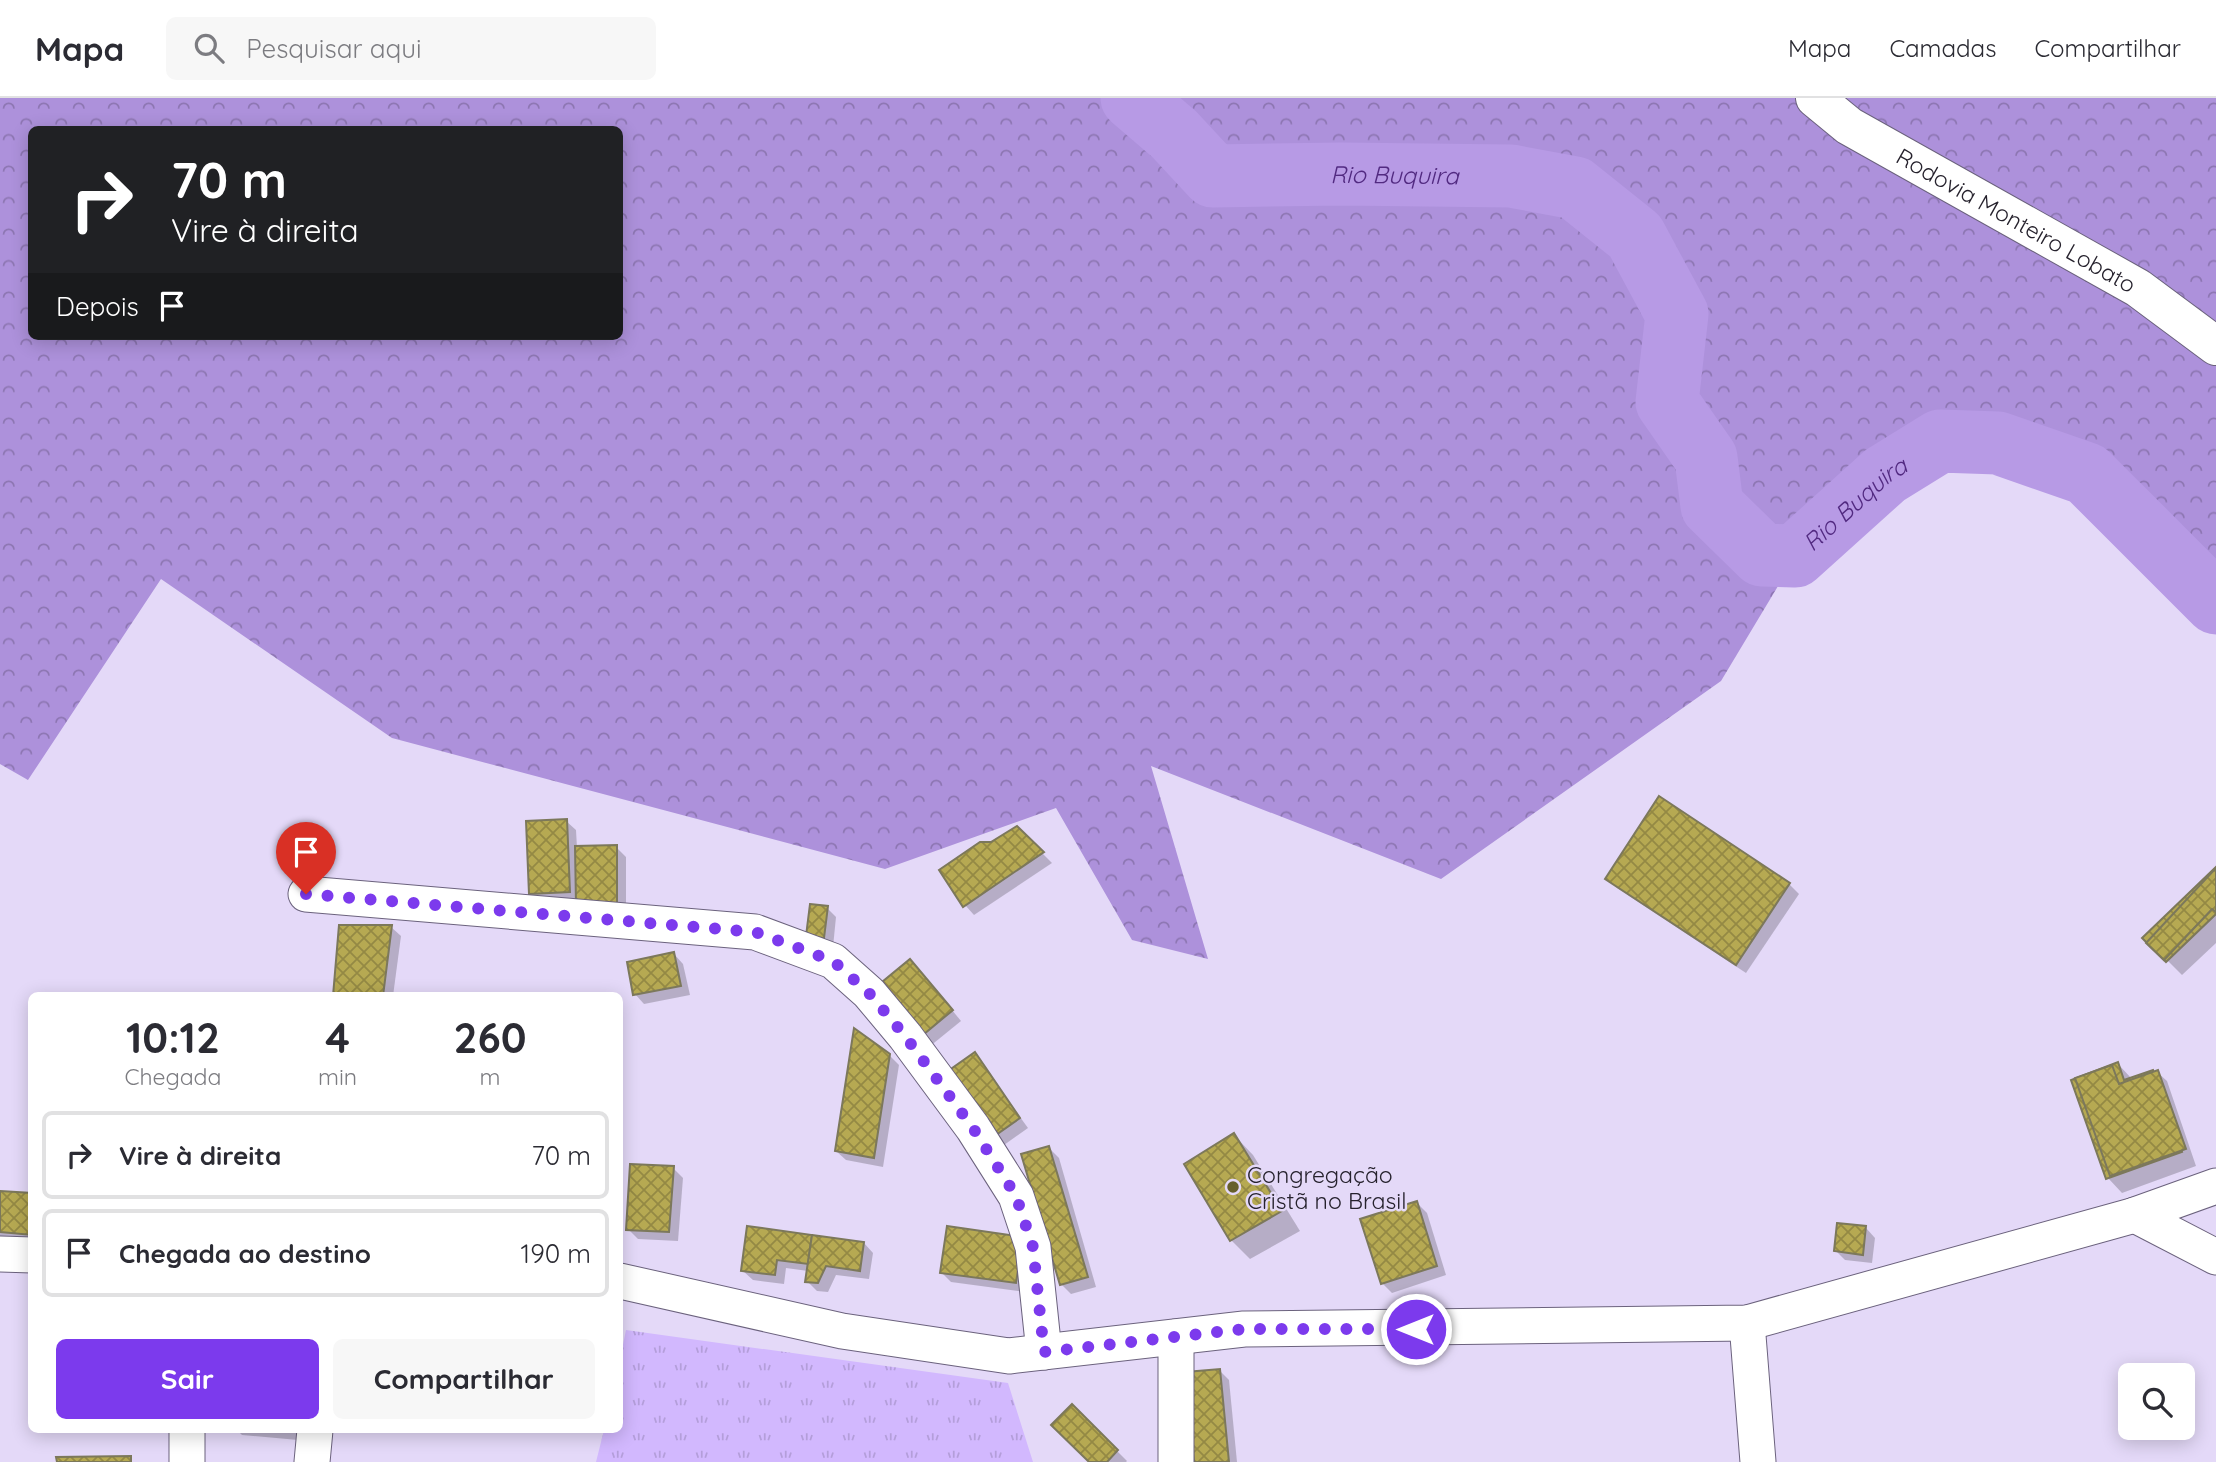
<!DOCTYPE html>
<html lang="pt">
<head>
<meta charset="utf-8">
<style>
  :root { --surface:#fff; --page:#f7f7f7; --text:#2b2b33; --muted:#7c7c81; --line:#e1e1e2; --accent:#7c3aed }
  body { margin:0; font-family:Quicksand,sans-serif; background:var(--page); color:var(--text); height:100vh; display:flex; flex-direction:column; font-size:26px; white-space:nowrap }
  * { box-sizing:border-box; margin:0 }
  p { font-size:23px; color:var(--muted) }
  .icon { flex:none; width:38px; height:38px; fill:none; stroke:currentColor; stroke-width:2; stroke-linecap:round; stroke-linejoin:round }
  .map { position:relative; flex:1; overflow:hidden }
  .drawer { position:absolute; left:28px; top:894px; width:595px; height:441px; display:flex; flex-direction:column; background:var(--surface); border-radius:10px; box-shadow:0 4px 18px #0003 }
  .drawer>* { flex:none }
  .top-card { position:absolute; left:28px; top:28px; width:595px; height:214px; border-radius:10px; box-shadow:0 4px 18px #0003; background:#202124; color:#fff; overflow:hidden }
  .controls { position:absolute; left:2118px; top:1265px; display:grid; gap:14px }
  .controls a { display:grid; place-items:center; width:77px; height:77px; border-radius:10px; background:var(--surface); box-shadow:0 4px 18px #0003; font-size:35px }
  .pin { position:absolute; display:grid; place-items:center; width:60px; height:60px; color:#fff; margin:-72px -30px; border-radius:50% 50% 50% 0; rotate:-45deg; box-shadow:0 0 7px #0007 }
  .pin .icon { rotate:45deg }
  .me { position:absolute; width:77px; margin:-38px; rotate:270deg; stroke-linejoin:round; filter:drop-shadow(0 0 5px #0008) }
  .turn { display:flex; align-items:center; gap:24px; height:147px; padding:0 28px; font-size:32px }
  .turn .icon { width:91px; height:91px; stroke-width:2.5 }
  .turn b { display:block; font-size:49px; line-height:60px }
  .then { display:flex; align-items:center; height:66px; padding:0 28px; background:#0003; gap:14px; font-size:26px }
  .eta { display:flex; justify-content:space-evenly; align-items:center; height:119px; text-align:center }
  .eta b { font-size:42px; font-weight:700; line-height:49px }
  .cta { display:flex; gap:14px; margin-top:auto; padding:14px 28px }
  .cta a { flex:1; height:80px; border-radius:10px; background:var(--accent); color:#fff; font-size:28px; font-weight:700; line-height:80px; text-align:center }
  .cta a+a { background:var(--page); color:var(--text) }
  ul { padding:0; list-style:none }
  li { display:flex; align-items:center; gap:21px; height:88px; margin:0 14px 10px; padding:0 14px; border:4px solid var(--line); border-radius:10px }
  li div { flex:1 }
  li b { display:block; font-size:26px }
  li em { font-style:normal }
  header { display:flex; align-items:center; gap:42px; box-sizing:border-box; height:98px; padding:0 35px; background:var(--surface); border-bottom:2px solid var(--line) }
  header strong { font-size:33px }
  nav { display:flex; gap:38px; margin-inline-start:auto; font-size:24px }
  .search { width:490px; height:63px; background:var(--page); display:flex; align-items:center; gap:18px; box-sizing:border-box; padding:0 24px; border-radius:10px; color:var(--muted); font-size:26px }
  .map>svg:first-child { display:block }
  .grass { fill:url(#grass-tufts) }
  .forest { fill:url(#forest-crowns); fill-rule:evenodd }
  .shadow { fill:#0003 }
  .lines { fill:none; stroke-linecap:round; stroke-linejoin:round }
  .river { stroke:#b79ae5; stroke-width:63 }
  .building { fill:url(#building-cross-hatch); stroke:#7c785b; stroke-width:2 }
  .minor-casing { stroke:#6b627d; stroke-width:37 }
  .major-casing { stroke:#6b627d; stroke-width:40 }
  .minor { stroke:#fff; stroke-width:35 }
  .major { stroke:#fff; stroke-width:38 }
  .route { stroke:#7c3aed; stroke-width:12; stroke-dasharray:0 21.6 }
  .poi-dot { fill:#665f2b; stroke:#e4d9f8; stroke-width:2.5 }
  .labels { text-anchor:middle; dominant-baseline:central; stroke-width:5; stroke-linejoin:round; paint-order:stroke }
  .street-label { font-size:23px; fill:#26222d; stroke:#e4d9f8 }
  .poi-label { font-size:23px; fill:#26222d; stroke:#e4d9f8; text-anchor:start }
  .water-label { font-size:24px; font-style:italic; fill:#522a81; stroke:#e4d9f8 }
</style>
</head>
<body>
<header>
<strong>Mapa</strong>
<div class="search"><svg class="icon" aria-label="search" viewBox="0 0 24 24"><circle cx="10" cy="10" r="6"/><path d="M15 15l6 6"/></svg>Pesquisar aqui</div>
<nav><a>Mapa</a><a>Camadas</a><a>Compartilhar</a></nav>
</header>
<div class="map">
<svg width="2216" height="1364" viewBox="0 0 2216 1364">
  <defs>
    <pattern id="grass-tufts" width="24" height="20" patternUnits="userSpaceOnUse" patternTransform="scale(1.75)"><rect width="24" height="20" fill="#d2b8fe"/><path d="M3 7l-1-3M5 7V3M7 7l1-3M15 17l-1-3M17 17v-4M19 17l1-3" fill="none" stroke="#b49eda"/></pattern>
    <pattern id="forest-crowns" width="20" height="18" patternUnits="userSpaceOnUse" patternTransform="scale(1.75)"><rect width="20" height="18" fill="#ad91db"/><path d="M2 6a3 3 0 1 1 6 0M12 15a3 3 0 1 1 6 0" fill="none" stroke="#8d76b2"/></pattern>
    <pattern id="building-cross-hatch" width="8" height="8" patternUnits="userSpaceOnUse" patternTransform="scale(1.75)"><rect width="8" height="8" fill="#b6a952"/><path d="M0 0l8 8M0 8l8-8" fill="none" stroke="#948944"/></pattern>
  </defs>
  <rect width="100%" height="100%" fill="#e4d9f8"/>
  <polygon class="grass" points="626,1232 1008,1285 1033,1364 596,1364 604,1332 620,1332 620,1261"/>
  <path class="forest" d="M 0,0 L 2216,0 L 2216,502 L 2087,376 L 1919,355 L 1796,458 L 1721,583 L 1441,781 L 1151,668 L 1208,861 L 1132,842 L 1056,710 L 885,771 L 392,640 L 161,481 L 28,682 L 0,666 ZM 32,32 L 620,32 L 620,238 L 32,238 Z"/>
  <g class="shadow">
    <polygon points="566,723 576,732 577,750 616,749 626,759 626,814 541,805 531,795"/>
    <polygon points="1017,730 1052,765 974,817 965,807 992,745"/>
    <polygon points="2216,771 2216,845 2182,877 2145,840"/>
    <polygon points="1607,780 1789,786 1799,796 1746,875 1617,790"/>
    <polygon points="827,810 836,819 833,849 818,847"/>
    <polygon points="391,829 401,838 393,898 335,898"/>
    <polygon points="674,856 683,866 690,897 644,906 635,896"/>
    <polygon points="920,873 961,923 929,949 920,939"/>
    <polygon points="889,957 899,967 883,1069 846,1062 836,1053"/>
    <polygon points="975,957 1028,1030 1004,1047 995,1037"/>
    <polygon points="2118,966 2132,981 2157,974 2167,983 2196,1068 2122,1095 2108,1080"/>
    <polygon points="1234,1037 1253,1057 1300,1133 1250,1161 1231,1142"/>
    <polygon points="1049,1050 1059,1060 1096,1189 1071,1196 1061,1186"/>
    <polygon points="673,1070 683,1080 678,1143 638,1141 628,1131"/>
    <polygon points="0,1094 32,1097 32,1145 0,1142"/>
    <polygon points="1417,1105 1427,1115 1446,1177 1392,1195 1382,1185"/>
    <polygon points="749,1130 864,1145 873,1155 869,1181 836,1177 828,1194 817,1193 807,1183 808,1173 786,1170 784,1186 753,1182 743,1173"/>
    <polygon points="1866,1130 1875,1140 1872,1165 1845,1162 1836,1153"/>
    <polygon points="1022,1141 1026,1194 951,1184 941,1174"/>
    <polygon points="1220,1273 1229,1282 1237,1364 1195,1364"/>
    <polygon points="1072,1308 1127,1363 1126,1364 1091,1364"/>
    <polygon points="237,1332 298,1332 298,1342 242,1337"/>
  </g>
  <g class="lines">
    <path class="river" id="s1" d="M 1132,0 L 1174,36 L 1213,78 L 1342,76 L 1511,78 L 1575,90 L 1635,138 L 1677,216 L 1667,304 L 1706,360 L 1712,408 L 1762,457 L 1795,458 L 1885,377 L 1940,343 L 1998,345 L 2087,376 L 2216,505"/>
  </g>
  <g class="building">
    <polygon points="1659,698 1790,785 1736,867 1605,781"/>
    <polygon points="567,721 570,794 529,796 526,723"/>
    <polygon points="1017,728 1044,754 963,809 939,772 980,744 991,744"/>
    <polygon points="617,747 617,805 576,806 575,748"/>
    <polygon points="2216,769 2216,816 2166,864 2142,840"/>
    <polygon points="2216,770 2216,814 2212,811 2164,862 2146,845"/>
    <polygon points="810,806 828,808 824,840 806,838"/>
    <polygon points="339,827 392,827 383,898 333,898"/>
    <polygon points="674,854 681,888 633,897 627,864"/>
    <polygon points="910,861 953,912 918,941 876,889"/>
    <polygon points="854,930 890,956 874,1060 835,1053"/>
    <polygon points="975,954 1020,1020 993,1039 948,973"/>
    <polygon points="2118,964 2124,982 2153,972 2182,1054 2106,1081 2071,982"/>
    <polygon points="2112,967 2119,986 2158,972 2186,1051 2110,1078 2075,980"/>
    <polygon points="1234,1035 1282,1113 1230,1143 1184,1066"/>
    <polygon points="1049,1048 1088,1179 1060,1187 1021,1056"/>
    <polygon points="630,1066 674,1068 669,1134 626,1132"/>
    <polygon points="0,1093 32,1095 32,1137 0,1134"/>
    <polygon points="1417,1103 1437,1168 1381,1186 1360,1121"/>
    <polygon points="1837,1125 1866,1128 1863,1157 1834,1153"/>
    <polygon points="747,1128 812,1137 808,1166 777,1162 775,1177 741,1173"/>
    <polygon points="947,1128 1023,1139 1016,1185 940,1175"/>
    <polygon points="812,1137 864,1144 860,1173 826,1168 818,1185 805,1184"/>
    <polygon points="1220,1271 1229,1364 1194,1364 1186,1274"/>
    <polygon points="1072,1306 1118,1352 1107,1364 1089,1364 1051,1327"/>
    <polygon points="131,1358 131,1364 57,1364 56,1359"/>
  </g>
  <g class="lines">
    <g class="minor-casing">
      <g id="minor">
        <polyline points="306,796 755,834 833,863 869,895 905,938 973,1030 1016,1098 1033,1149 1044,1254"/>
        <polyline points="2135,1117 2216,1159"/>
        <polyline points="0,1156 32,1157"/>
        <polyline points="620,1183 842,1233 1009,1258 1244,1231 1747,1225 2135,1117 2216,1088"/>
        <polyline points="1747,1225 1758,1364"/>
        <polyline points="1176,1239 1176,1364"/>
        <polyline points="187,1364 187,1332"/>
        <polyline points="312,1364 315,1332"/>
      </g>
    </g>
    <g class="major-casing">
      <g id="major">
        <path id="s2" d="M 1815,0 L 1849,28 L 2138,190 L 2216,248"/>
      </g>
    </g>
    <use href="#minor" class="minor"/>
    <use href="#major" class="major"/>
  </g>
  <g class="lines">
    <polyline class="route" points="306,796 755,834 833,863 869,895 905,938 973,1030 1016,1098 1033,1149 1044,1254 1244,1231 1416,1231"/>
  </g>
  <circle class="poi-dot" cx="1233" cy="1089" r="7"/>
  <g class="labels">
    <g class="street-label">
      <text stroke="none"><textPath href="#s2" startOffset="236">Rodovia Monteiro Lobato</textPath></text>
    </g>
    <g class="poi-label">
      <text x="1247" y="1076">Congregação<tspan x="1247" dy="26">Cristã no Brasil</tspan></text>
    </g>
    <g class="water-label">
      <text stroke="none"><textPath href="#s1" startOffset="294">Rio Buquira</textPath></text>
      <text stroke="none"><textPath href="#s1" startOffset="1029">Rio Buquira</textPath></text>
    </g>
  </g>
</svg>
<div class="controls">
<a><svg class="icon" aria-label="search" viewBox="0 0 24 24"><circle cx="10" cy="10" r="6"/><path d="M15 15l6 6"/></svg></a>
</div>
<div class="pin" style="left:306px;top:796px;background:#d93025"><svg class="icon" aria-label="arrive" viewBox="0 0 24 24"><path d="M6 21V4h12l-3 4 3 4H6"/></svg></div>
<svg class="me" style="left:1416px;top:1231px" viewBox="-20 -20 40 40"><circle r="17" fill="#7c3aed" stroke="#fff" stroke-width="3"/><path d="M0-11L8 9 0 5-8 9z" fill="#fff"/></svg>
<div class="top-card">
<div class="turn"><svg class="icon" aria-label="right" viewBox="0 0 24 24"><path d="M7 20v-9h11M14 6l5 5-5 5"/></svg><div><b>70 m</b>Vire à direita</div></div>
<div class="then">Depois<svg class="icon" aria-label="arrive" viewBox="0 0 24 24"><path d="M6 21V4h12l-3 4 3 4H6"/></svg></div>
</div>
<section class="drawer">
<div class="eta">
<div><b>10:12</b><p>Chegada</p></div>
<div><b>4</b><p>min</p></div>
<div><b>260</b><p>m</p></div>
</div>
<ul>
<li><svg class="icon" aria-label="right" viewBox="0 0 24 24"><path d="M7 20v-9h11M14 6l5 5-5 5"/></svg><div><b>Vire à direita</b></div><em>70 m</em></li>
<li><svg class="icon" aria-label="arrive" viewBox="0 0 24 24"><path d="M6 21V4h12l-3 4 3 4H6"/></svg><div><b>Chegada ao destino</b></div><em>190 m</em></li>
</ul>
<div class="cta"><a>Sair</a><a>Compartilhar</a></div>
</section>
</div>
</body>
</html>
